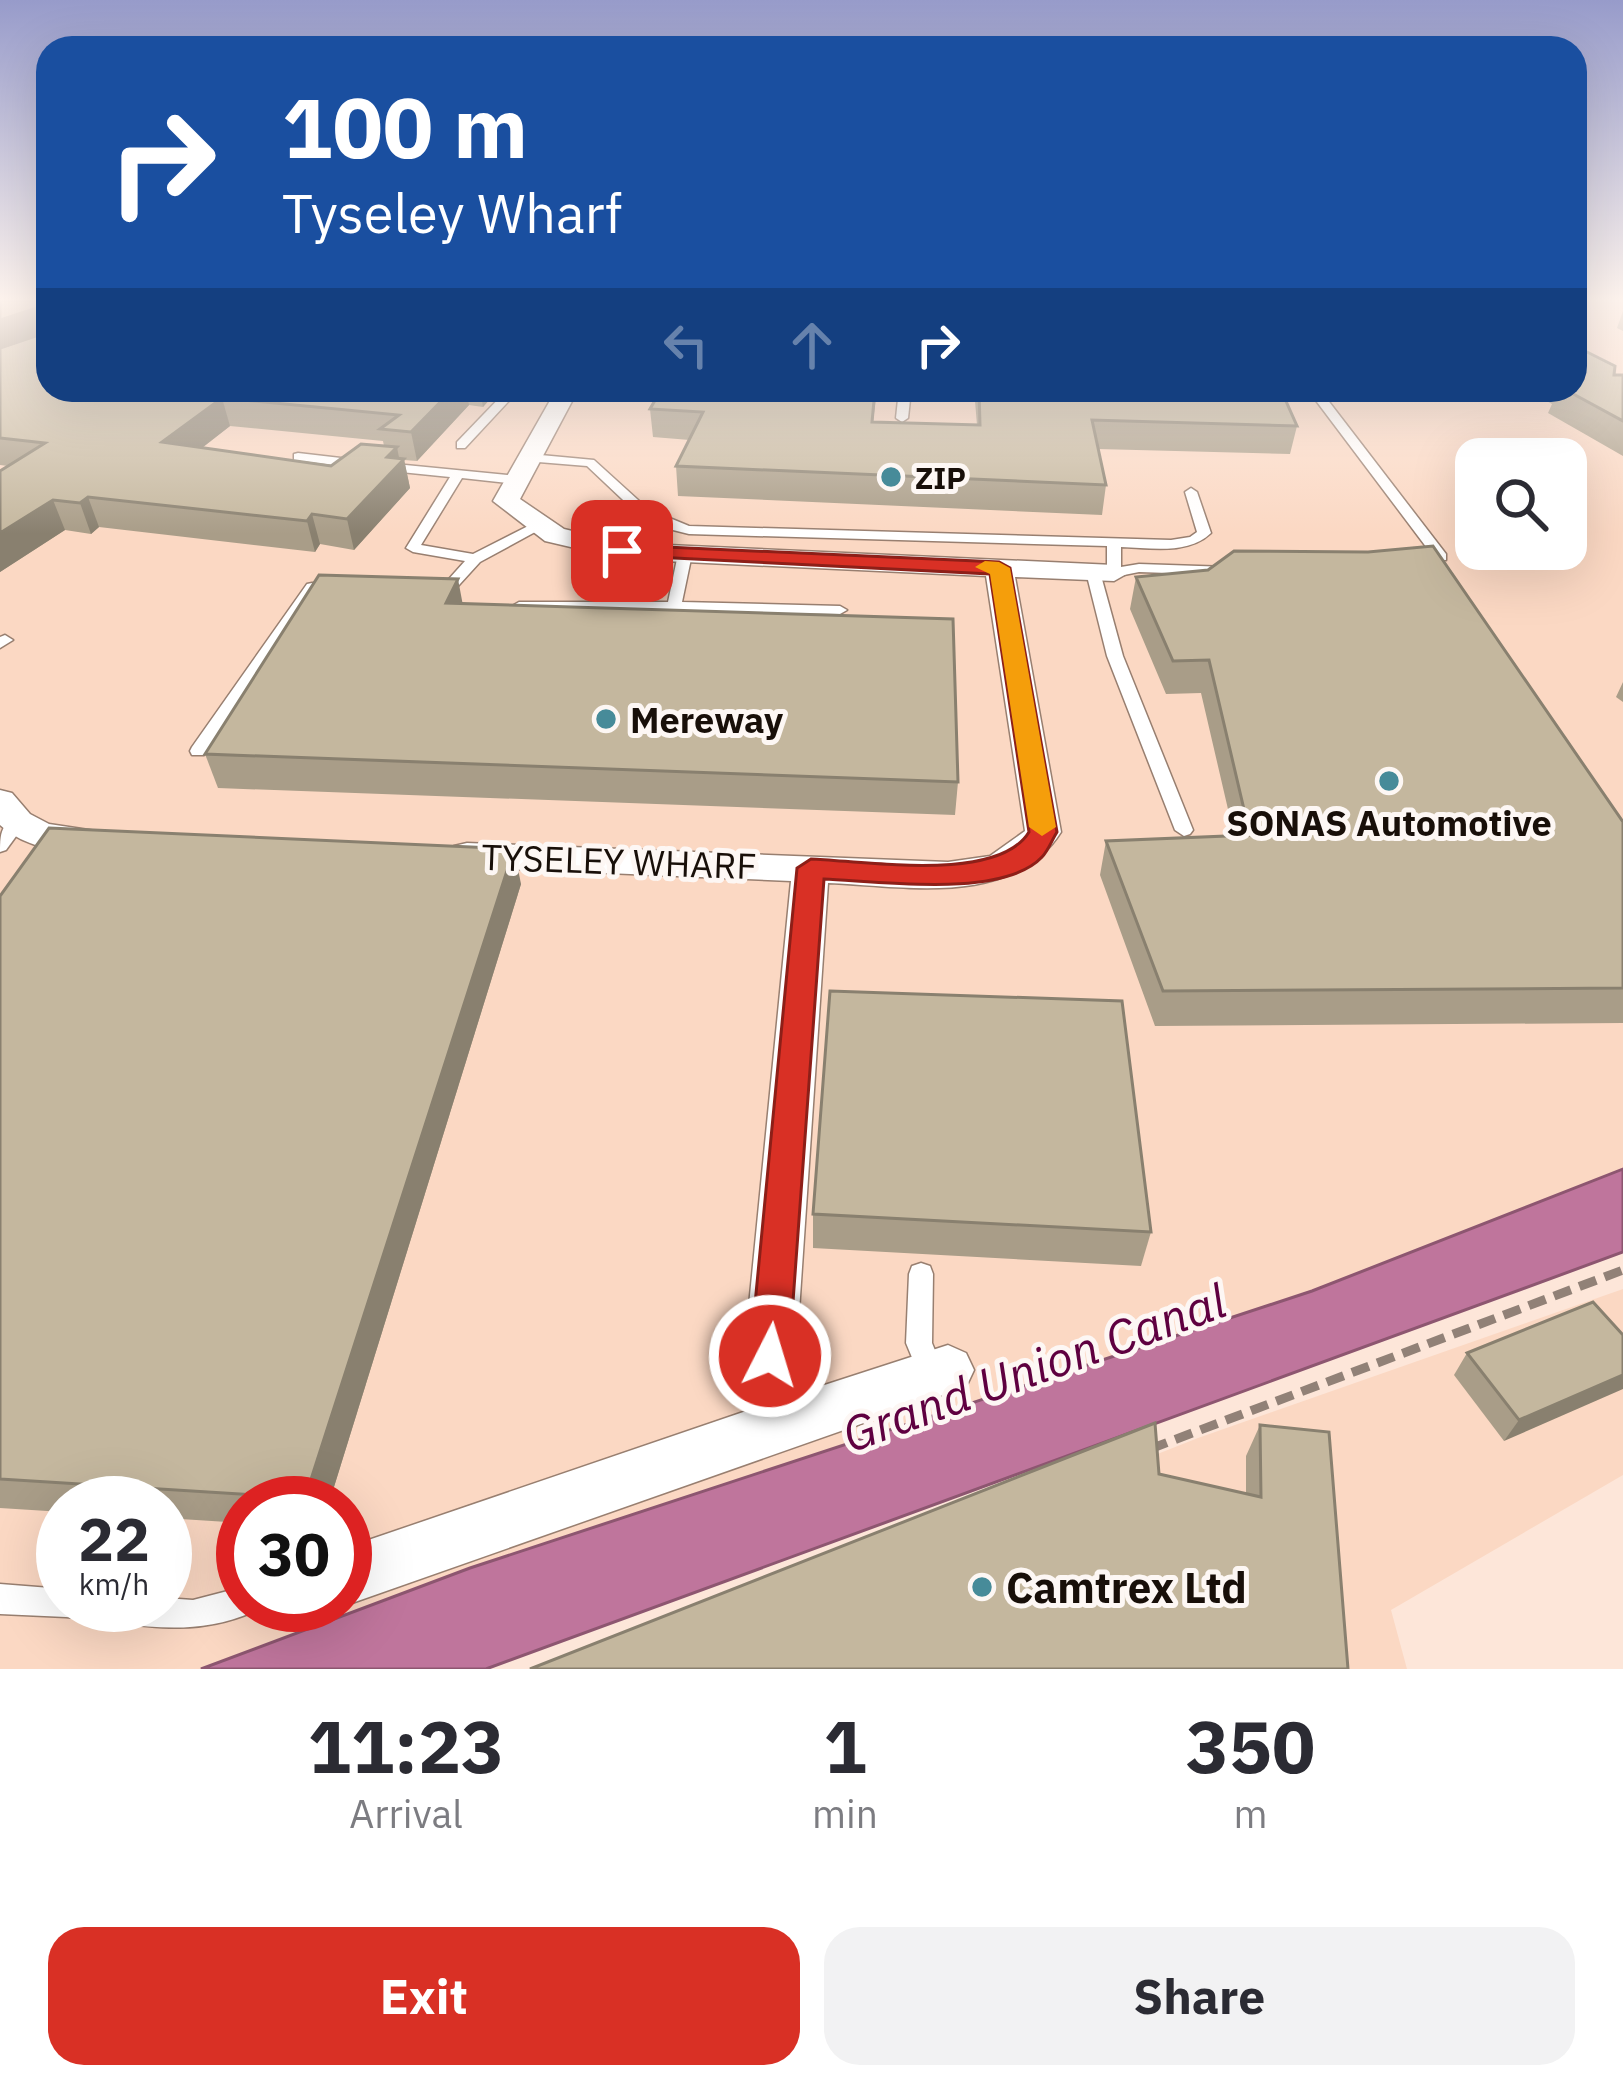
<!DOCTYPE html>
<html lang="en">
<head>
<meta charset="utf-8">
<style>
  :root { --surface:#fff; --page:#f2f2f3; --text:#2b2b33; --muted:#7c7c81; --accent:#d93025 }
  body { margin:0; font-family:"IBM Plex Sans",sans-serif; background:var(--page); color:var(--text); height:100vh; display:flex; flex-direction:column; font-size:45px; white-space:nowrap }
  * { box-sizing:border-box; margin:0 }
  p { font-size:39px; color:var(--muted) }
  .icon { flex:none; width:66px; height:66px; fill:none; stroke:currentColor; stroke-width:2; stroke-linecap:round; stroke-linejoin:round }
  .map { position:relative; height:1669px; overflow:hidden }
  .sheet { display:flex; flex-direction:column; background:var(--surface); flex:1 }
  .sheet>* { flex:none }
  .banner { position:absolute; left:36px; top:36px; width:1551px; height:366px; border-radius:36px; box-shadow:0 12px 48px #0002; background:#1a4fa0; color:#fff; overflow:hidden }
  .controls { position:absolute; left:1455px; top:438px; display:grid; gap:24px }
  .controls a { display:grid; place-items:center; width:132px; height:132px; border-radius:24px; background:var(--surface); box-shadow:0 12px 48px #0002; font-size:60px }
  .speed { position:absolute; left:36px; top:1476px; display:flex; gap:24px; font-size:60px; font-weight:700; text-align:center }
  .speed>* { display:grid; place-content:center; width:156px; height:156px; border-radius:50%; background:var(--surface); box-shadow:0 12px 48px #0002; line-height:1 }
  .speed small { font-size:30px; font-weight:400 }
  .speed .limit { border:18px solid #d22; background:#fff; color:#111 }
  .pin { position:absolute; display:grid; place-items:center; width:102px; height:102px; color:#fff; margin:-51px; border-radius:24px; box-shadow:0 6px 18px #0006 }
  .me { position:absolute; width:132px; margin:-66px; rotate:5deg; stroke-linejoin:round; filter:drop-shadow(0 0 9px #0008) }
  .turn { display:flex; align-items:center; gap:42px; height:252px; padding:0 48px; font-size:54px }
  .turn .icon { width:156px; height:156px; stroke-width:2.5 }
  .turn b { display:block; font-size:84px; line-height:102px }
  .lanes { display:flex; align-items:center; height:114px; padding:0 48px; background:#0003; justify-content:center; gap:60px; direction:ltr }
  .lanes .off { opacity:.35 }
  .eta { display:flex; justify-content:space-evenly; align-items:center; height:204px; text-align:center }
  .eta b { font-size:72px; font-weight:800; line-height:84px }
  .primary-button { display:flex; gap:24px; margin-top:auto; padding:24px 48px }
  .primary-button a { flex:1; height:138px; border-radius:36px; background:var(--accent); color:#fff; font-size:48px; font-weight:800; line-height:138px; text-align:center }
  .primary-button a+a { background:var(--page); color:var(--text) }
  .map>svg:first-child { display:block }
  .built { fill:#fbd8c3; fill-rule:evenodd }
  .water { fill:#bf759c; stroke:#8d5670; stroke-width:3 }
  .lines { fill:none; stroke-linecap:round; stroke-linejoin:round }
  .lane-casing { stroke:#987f70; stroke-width:3 }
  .street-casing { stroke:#987f70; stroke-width:3 }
  .path { stroke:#918177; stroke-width:9; stroke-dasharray:18 9; stroke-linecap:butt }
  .lane { fill:#fff; fill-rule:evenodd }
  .street { fill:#fff; fill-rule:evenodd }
  .wall { fill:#a99d88; fill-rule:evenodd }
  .shaded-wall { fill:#89806f }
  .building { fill:#c4b79e; stroke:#89806f; stroke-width:3 }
  .route { fill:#d93025; stroke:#8d1f18; stroke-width:3 }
  .slow { fill:#f59e0b }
  .poi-dot { fill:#478b99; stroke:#fdf7f4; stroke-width:4.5 }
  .labels { text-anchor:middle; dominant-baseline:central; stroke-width:10; stroke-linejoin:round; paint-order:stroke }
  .far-poi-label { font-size:30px; font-weight:bold; fill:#180f09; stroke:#fdf7f4; text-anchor:start }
  .poi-label { font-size:36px; font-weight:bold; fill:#180f09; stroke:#fdf7f4; text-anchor:start }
  .street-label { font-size:36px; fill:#180f09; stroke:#fdf7f4 }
  .near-poi-label { font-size:42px; font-weight:bold; fill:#180f09; stroke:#fdf7f4; text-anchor:start }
  .near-water-label { font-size:48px; font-style:italic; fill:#5f0040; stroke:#fdf7f4 }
</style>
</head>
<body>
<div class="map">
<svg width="1623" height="1669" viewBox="0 0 1623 1669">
  <rect width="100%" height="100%" fill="#fde6d9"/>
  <g class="built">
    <path d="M 1575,300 L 1623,302 L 1623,1169 L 1312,1291 L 470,1568 L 201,1669 L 0,1669 L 0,374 L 48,390 L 1575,390 ZM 1476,459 L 1566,459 L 1566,549 L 1476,549 ZM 63,1503 L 165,1503 L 165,1605 L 63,1605 ZM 243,1503 L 345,1503 L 345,1605 L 243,1605 Z"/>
    <polygon points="1623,1289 1623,1475 1391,1610 1407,1669 612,1669 1198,1438"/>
  </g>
  <polygon class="water" points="1623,1169 1623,1252 486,1669 201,1669 470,1568 1312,1291"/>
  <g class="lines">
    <g class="lane-casing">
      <g id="lane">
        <polygon points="507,390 519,390 465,448 457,448 457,442"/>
        <polygon points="899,390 911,390 908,418 902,422 896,418"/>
        <polygon points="1308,390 1320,390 1446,554 1446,560 1416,559 1416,553 1430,552"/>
        <polygon points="298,453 358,460 364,464 358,468 294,460 294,454"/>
        <path d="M 530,454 L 594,460 L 648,509 L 689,526 L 1171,540 L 1190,537 L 1197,532 L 1185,492 L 1191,488 L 1197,492 L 1211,533 C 1188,555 1151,548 1121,547 L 1121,567 L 1139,564 L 1229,567 L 1236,571 L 1229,575 L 1139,572 L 1114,577 L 1107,573 L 1107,546 L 689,534 L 665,528 L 639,515 L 587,466 L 526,461 L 524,458 Z"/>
        <polygon points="385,463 518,476 524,480 518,484 462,478 421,545 473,554 536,522 546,522 548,525 480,562 449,596 439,596 439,590 465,561 413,552 406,548 450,477 381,470 381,464"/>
        <polygon points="685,550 692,554 682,602 840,606 847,610 840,614 519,610 512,606 519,602 668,602 678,554"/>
        <polygon points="1093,568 1100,572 1123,656 1193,830 1190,834 1184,836 1175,830 1107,656 1086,572"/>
        <polygon points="312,583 327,584 334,588 327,592 316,592 204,755 192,755 190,751 192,747 307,584"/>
        <polygon points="5,635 13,640 0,648 0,637"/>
        <path d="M 16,818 L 25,824 L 6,850 L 0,852 C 0,838 0,823 16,818 Z"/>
        <polygon points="921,1263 930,1266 933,1274 932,1343 945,1375 941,1384 932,1387 923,1384 906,1343 909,1274 912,1266"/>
        <path d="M 0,1584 L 63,1589 L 63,1605 L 165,1605 L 165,1598 L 193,1600 L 243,1587 L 243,1605 L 256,1605 L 253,1612 C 187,1640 133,1623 66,1617 C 45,1616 22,1615 0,1614 Z"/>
      </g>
    </g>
    <g class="street-casing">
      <g id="street">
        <path d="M 556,390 L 578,390 L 520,499 L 564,529 L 622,543 L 1114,565 L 1128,573 L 1114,581 L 1015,577 L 1061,832 C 1013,908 905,886 828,883 L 796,1356 L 806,1391 L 948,1345 L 966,1353 L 974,1370 L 966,1387 L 352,1603 L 345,1600 L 345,1548 L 758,1407 L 744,1356 L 791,881 L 467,867 L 454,864 L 449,855 L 454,846 L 467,843 L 948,862 L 990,856 L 1025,831 L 986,576 L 622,559 L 545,541 L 493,501 Z"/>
        <path d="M 0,790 L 12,793 L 30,814 L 49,824 L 102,832 L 107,840 L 102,848 C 69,857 25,848 0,825 Z"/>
      </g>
    </g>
    <polyline class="path" points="1150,1449 1623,1270"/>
    <use href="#lane" class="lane"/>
    <use href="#street" class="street"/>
  </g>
  <g class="wall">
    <path d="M 0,300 L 48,300 L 48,390 L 498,390 L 483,407 L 469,405 L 417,461 L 404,460 L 410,488 L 354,550 L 320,544 L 315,552 L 99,527 L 91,534 L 65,530 L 0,572 L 0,471 L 8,466 L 0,465 ZM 230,426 L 383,441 L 384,446 L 331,466 L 202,448 Z"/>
    <polygon points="1623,311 1623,331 1617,328"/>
    <polygon points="1614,375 1623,375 1623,456 1548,413 1552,404 1527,390 1575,390"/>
    <polygon points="661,390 895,390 894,398 876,398 873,422 977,425 975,401 915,399 912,390 1281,390 1297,426 1290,454 1098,449 1106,485 1102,515 678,496 676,466 690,440 653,437 650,409"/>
    <polygon points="1136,577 1623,822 1623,1023 1155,1026 1100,875 1106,841 1234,835 1201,693 1166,694 1130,609"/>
    <polygon points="462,604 958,782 955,815 218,788 205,754"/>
    <polygon points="1623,682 1623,702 1616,697"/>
    <polygon points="521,884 329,1503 243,1503 243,1523 165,1518 165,1503 63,1503 63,1512 0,1508 0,896"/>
    <polygon points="813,1214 1151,1232 1141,1266 813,1248"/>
    <polygon points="1623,1335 1504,1441 1454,1375 1467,1353"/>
    <polygon points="1260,1425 1348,1669 1159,1474 1246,1494 1246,1456"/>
  </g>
  <g class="shaded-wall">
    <polygon points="37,308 47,334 0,350 0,320"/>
    <polygon points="452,390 466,390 469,405 417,461 411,432"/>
    <polygon points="480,390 498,390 483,407"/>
    <polygon points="222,398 230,426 172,471 162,442"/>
    <polygon points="397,447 400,463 404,459 410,488 354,550 347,519 387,457"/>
    <polygon points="88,497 99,527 91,534 80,503"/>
    <polygon points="53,500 65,530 0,572 0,533"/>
    <polygon points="312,514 320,544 315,552 307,521"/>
    <polygon points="458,579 464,611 446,603"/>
    <polygon points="514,849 521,884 329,1503 308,1503 305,1498"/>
    <polygon points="1623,1375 1623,1389 1504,1441 1519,1420"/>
  </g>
  <g class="building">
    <polygon points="0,300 48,300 48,390 452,390 411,432 380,429 399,415 222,398 162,442 331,466 361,444 397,447 387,457 404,459 347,519 312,514 307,521 88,497 80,503 53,500 0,533 0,471 45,443 0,438 0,348 42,334 43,312 37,308 0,320"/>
    <polygon points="1575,346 1615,366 1614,375 1623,375 1623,421 1566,390 1575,390"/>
    <polygon points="661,390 875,390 872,422 980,425 979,390 1281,390 1297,426 1092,420 1106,485 676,466 703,412 650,409"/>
    <polygon points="1433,546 1623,822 1623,988 1163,991 1106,841 1250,835 1209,660 1173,661 1136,577 1208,570 1234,551 1368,552"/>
    <polygon points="319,575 458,579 446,603 953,619 958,782 205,754"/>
    <polygon points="49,828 514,849 305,1498 0,1479 0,896"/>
    <polygon points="830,991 1122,1001 1151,1232 813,1214"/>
    <polygon points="1593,1302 1623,1335 1623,1375 1519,1420 1467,1353"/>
    <polygon points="1155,1423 1159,1474 1261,1497 1260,1425 1329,1432 1348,1669 530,1669"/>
  </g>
  <linearGradient id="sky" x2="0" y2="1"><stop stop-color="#979bca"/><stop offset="0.56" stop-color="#fef4ee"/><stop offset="1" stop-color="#fef4ee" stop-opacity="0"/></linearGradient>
  <rect width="1623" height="534" fill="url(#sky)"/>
  <path class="route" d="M 622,545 L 999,562 L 1010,568 L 1057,832 C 1052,840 1048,851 1042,857 C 1003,899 877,881 824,879 L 789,1356 L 784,1369 L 770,1375 L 756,1369 L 750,1356 L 797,868 L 811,859 C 865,861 998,883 1029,832 L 990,574 L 615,555 L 611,551 Z"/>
  <polygon class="slow" points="999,562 1010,568 1056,827 1042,836 1029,827 990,574 975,567 985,561"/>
  <g class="poi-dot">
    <circle cx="891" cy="477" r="12"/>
    <circle cx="606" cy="719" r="12"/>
    <circle cx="1389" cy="781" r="12"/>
    <circle cx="982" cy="1587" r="12"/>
  </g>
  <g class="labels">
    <g class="far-poi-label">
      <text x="915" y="477">ZIP</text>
    </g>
    <g class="poi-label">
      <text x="630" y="719">Mereway</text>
      <text x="1389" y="822" text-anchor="middle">SONAS Automotive</text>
    </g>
    <g class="street-label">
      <text transform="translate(619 861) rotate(2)">TYSELEY WHARF</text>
    </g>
    <g class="near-poi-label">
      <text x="1006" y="1587">Camtrex Ltd</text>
    </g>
    <g class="near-water-label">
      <text transform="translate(1034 1367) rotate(-20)">Grand Union Canal</text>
    </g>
  </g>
</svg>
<div class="controls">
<a><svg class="icon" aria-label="search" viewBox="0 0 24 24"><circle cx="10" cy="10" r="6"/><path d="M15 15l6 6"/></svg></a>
</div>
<div class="speed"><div>22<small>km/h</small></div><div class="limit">30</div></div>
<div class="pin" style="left:622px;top:551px;background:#d93025"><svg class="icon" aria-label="arrive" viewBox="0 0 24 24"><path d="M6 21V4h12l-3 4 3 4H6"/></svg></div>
<svg class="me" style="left:770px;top:1356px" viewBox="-20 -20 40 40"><circle r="17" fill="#d93025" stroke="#fff" stroke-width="3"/><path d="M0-11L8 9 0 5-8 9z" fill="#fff"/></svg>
<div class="banner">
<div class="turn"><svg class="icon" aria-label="right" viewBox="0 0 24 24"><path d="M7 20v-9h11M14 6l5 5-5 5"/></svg><div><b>100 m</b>Tyseley Wharf</div></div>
<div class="lanes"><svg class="icon off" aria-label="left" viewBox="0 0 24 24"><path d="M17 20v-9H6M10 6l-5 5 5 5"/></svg><svg class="icon off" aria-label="ahead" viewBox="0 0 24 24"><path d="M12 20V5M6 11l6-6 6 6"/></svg><svg class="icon" aria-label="right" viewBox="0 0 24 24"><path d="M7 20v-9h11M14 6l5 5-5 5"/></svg></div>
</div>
</div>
<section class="sheet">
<div class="eta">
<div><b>11:23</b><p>Arrival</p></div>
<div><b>1</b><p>min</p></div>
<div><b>350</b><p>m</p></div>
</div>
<div class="primary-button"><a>Exit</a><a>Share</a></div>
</section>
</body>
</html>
